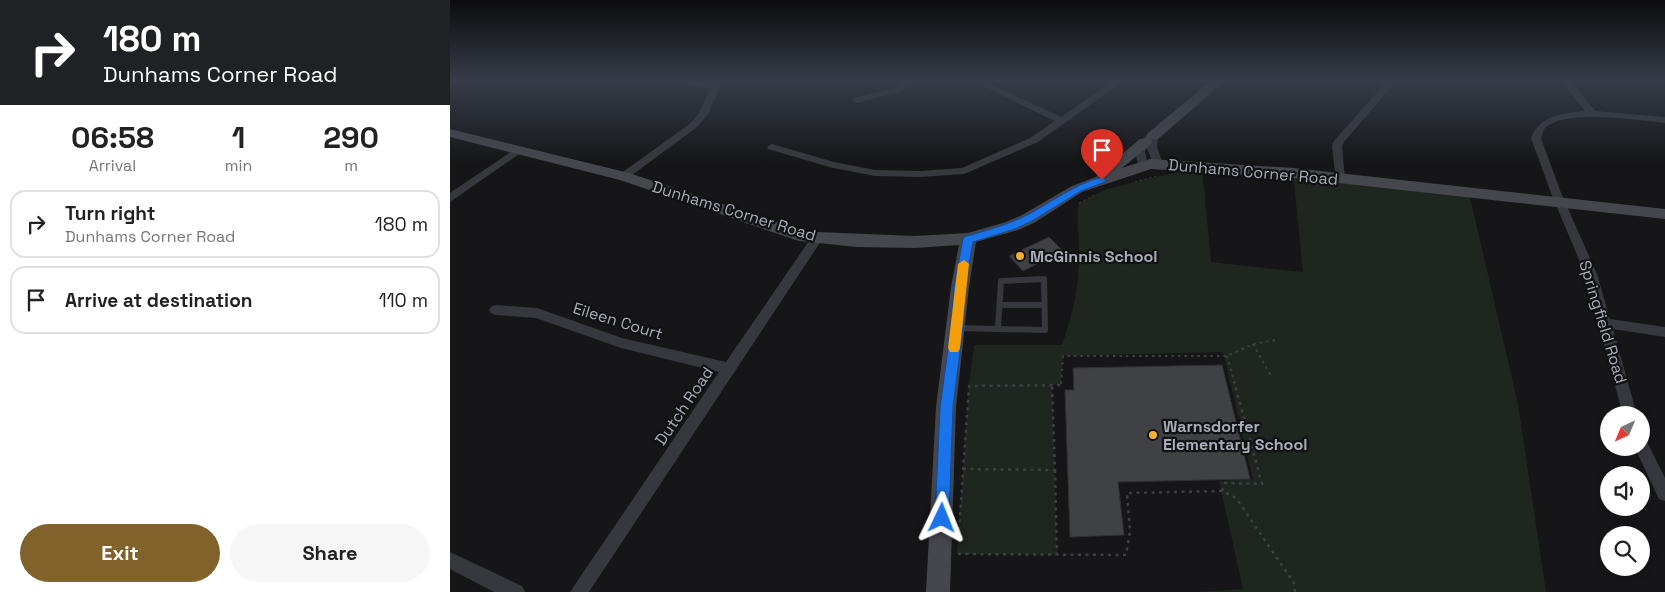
<!DOCTYPE html>
<html lang="en">
<head>
<meta charset="utf-8">
<style>
  :root { --surface:#fff; --page:#f6f6f6; --text:#222; --muted:#767676; --line:#e0e0e0; --accent:#80622a }
  body { margin:0; font-family:"Space Grotesk",sans-serif; background:var(--page); color:var(--text); height:100vh; display:flex; flex-direction:column; font-size:19px; white-space:nowrap }
  * { box-sizing:border-box; margin:0 }
  p { font-size:16px; color:var(--muted) }
  .icon { flex:none; width:28px; height:28px; fill:none; stroke:currentColor; stroke-width:2; stroke-linecap:round; stroke-linejoin:round }
  .map { position:relative; flex:1; overflow:hidden }
  .side { display:flex; flex-direction:column; background:var(--surface); width:450px }
  .side>* { flex:none }
  .top-card { background:#202124; color:#fff; overflow:hidden }
  .needle { width:32px; rotate:224deg }
  .controls { position:absolute; left:1150px; top:406px; display:grid; gap:10px }
  .controls a { display:grid; place-items:center; width:50px; height:50px; border-radius:50%; background:var(--surface); box-shadow:0 2px 8px #0003; font-size:25px }
  .pin { position:absolute; display:grid; place-items:center; width:42px; height:42px; color:#fff; margin:-51px -21px; border-radius:50% 50% 50% 0; rotate:-45deg; box-shadow:0 0 5px #0007 }
  .pin .icon { rotate:45deg }
  .me { position:absolute; width:55px; margin:-28px; rotate:2deg; stroke-linejoin:round; filter:drop-shadow(0 0 4px #0008) }
  .turn { display:flex; align-items:center; gap:18px; height:105px; padding:0 20px; font-size:22px }
  .turn .icon { width:65px; height:65px; stroke-width:2.5 }
  .turn b { display:block; font-size:35px; line-height:42px }
  .eta { display:flex; justify-content:space-evenly; align-items:center; height:85px; text-align:center }
  .eta b { font-size:30px; font-weight:600; line-height:35px }
  .cta { display:flex; gap:10px; margin-top:auto; padding:10px 20px }
  .cta a { flex:1; height:58px; border-radius:30px; background:var(--accent); color:#fff; font-size:20px; font-weight:600; line-height:58px; text-align:center }
  .cta a+a { background:var(--page); color:var(--text) }
  ul { padding:0; list-style:none }
  li { display:flex; align-items:center; gap:15px; height:68px; margin:0 10px 8px; padding:0 10px; border:2px solid var(--line); border-radius:15px }
  li div { flex:1 }
  li b { display:block; font-size:19px }
  li em { font-style:normal }
  main { display:flex; flex:1; min-height:0 }
  .map>svg:first-child { display:block }
  .green { fill:#1e261f }
  .building { fill:#404145; stroke:#303034 }
  .lines { fill:none; stroke-linecap:round; stroke-linejoin:round }
  .path-far2 { stroke:#3d3f44; stroke-width:1; stroke-dasharray:2 3; stroke-linecap:butt }
  .path-far1 { stroke:#3d3f44; stroke-width:2; stroke-dasharray:2.5 4; stroke-linecap:butt }
  .path { stroke:#3d3f44; stroke-width:2.5; stroke-dasharray:3 4.5; stroke-linecap:butt }
  .lane { stroke:#37383d; stroke-width:6 }
  .street { fill:#37383d; fill-rule:evenodd }
  .secondary { fill:#45474d; fill-rule:evenodd }
  .route { fill:#1a73e8; stroke:#114b97 }
  .slow { fill:#f59e0b }
  .poi-dot { fill:#f2b134; stroke:#111113; stroke-width:2 }
  .labels { text-anchor:middle; dominant-baseline:central; stroke-width:4.5; stroke-linejoin:round; paint-order:stroke }
  .street-label { font-size:16px; fill:#a8adb8; stroke:#111113 }
  .poi-label { font-size:16px; font-weight:bold; fill:#a8adb8; stroke:#111113; text-anchor:start }
</style>
</head>
<body>
<main>
<section class="side">
<div class="top-card">
<div class="turn"><svg class="icon" aria-label="right" viewBox="0 0 24 24"><path d="M7 20v-9h11M14 6l5 5-5 5"/></svg><div><b>180 m</b>Dunhams Corner Road</div></div>
</div>
<div class="eta">
<div><b>06:58</b><p>Arrival</p></div>
<div><b>1</b><p>min</p></div>
<div><b>290</b><p>m</p></div>
</div>
<ul>
<li><svg class="icon" aria-label="right" viewBox="0 0 24 24"><path d="M7 20v-9h11M14 6l5 5-5 5"/></svg><div><b>Turn right</b><p>Dunhams Corner Road</p></div><em>180 m</em></li>
<li><svg class="icon" aria-label="arrive" viewBox="0 0 24 24"><path d="M6 21V4h12l-3 4 3 4H6"/></svg><div><b>Arrive at destination</b></div><em>110 m</em></li>
</ul>
<div class="cta"><a>Exit</a><a>Share</a></div>
</section>
<div class="map">
<svg width="1215" height="592" viewBox="0 0 1215 592">
  <rect width="100%" height="100%" fill="#161618"/>
  <path class="green" d="M 752,166 L 761,262 L 853,272 L 843,173 L 1019,193 L 1068,404 L 1096,592 L 746,592 L 793,589 L 769,481 L 803,479 L 773,352 L 613,356 L 611,385 L 602,385 L 607,555 L 507,554 L 519,386 L 524,345 L 612,345 C 623,313 629,288 629,254 C 630,236 625,220 629,203 L 657,189 Z"/>
  <g class="building">
    <polygon points="599,237 613,251 573,271 559,256"/>
    <polygon points="772,365 800,479 668,482 674,535 620,537 615,390 624,390 623,368"/>
  </g>
  <g class="lines">
    <g class="path-far2">
      <polyline points="685,182 707,176"/>
      <polyline points="629,203 645,195"/>
    </g>
    <g class="path-far1">
      <polyline points="803,344 821,376"/>
      <polyline points="777,356 785,384"/>
      <polyline points="611,384 613,356 777,356 803,344 826,340"/>
    </g>
    <g class="path">
      <polyline points="513,469 605,470 602,385"/>
      <polyline points="605,470 607,555"/>
      <polyline points="772,491 775,483 812,484 784,382"/>
      <polyline points="509,530 519,386 611,385 611,382"/>
      <polyline points="508,554 676,555 680,531 677,493 772,491 786,498 844,583 845,592"/>
    </g>
    <g class="lane">
      <polyline points="550,305 594,305"/>
      <polyline points="508,328 595,330 594,279 551,281 548,328"/>
    </g>
    <g class="street">
      <polygon points="222,80 241,80 263,84 265,80 273,80 258,114 247,127 178,178 170,178 169,176 170,174 241,123 249,113 260,89 226,83"/>
      <polygon points="459,80 470,80 449,92 407,103 402,100 404,98 443,88"/>
      <polygon points="521,80 532,80 611,117 665,80 675,80 588,142 514,174 470,177 425,176 383,168 318,149 317,147 322,144 384,162 425,170 470,171 512,168 580,138 605,121"/>
      <polygon points="938,80 947,80 894,142 892,146 895,179 894,181 886,181 882,146 884,141"/>
      <path d="M 1111,80 L 1120,80 L 1145,111 L 1215,117 L 1215,123 C 1189,120 1116,109 1096,127 C 1093,130 1092,135 1091,138 L 1111,193 L 1147,274 L 1160,319 L 1215,327 L 1215,337 L 1163,329 L 1187,415 L 1173,415 L 1135,274 L 1101,193 L 1081,138 C 1090,115 1113,113 1135,111 Z"/>
      <polygon points="703,133 708,136 707,147 713,164 708,167 704,166 697,148 695,151 698,167 693,170 689,169 685,151 694,137"/>
      <polygon points="68,147 72,148 72,152 0,202 0,193"/>
      <polygon points="367,234 371,235 373,238 371,241 139,592 120,592 269,372 171,348 86,318 45,315 41,313 39,310 41,307 45,305 87,308 172,338 276,362 363,235"/>
      <polygon points="1191,438 1196,440 1215,478 1215,501 1209,499 1185,448 1191,448"/>
      <polygon points="0,552 72,586 75,592 44,592 0,569"/>
    </g>
    <polygon class="secondary" points="762,80 776,80 708,139 700,139 702,142 700,145 672,168 700,159 843,168 1215,209 1215,219 843,178 701,169 632,192 584,223 568,230 526,242 519,287 506,407 500,592 476,592 486,407 501,287 509,245 465,248 407,247 349,241 170,180 0,137 0,129 179,173 351,230 367,232 465,236 518,233 556,222 572,215 622,186 646,177 648,174 690,139 698,138 696,136 698,133"/>
  </g>
  <linearGradient id="sky" x2="0" y2="1"><stop stop-color="#0c0c0d"/><stop offset="0.49" stop-color="#363c48"/><stop offset="1" stop-color="#363c48" stop-opacity="0"/></linearGradient>
  <rect width="1215" height="163" fill="url(#sky)"/>
  <path class="route" d="M 652,177 L 656,180 L 655,182 L 631,191 L 582,221 L 565,229 L 523,242 L 515,287 L 513,328 L 503,407 L 499,518 L 497,523 L 492,525 L 487,523 L 485,518 L 490,407 L 501,328 L 504,287 L 513,239 L 514,237 C 534,231 554,226 573,217 C 600,204 622,185 652,177 Z"/>
  <polygon class="slow" points="514,260 519,264 510,348 508,352 500,352 498,348 508,264"/>
  <g class="poi-dot">
    <circle cx="570" cy="256" r="5"/>
    <circle cx="703" cy="435" r="5"/>
  </g>
  <g class="labels">
    <g class="street-label">
      <text transform="translate(803 172) rotate(5)">Dunhams Corner Road</text>
      <text transform="translate(284 211) rotate(17)">Dunhams Corner Road</text>
      <text transform="translate(168 321) rotate(17)">Eileen Court</text>
      <text transform="translate(1153 322) rotate(73)">Springfield Road</text>
      <text transform="translate(234 406) rotate(-56)">Dutch Road</text>
    </g>
    <g class="poi-label">
      <text x="580" y="256">McGinnis School</text>
      <text x="713" y="426">Warnsdorfer<tspan x="713" dy="18">Elementary School</tspan></text>
    </g>
  </g>
</svg>
<div class="controls">
<a><svg class="needle" viewBox="-14 -14 28 28"><path d="M0-13l5 13h-10z" fill="#e53935"/><path d="M0 13l5-13h-10z" fill="#767676"/></svg></a>
<a><svg class="icon" aria-label="sound" viewBox="0 0 24 24"><path d="M4 9h4l5-4v14l-5-4H4zM17 9q2 3 0 6"/></svg></a>
<a><svg class="icon" aria-label="search" viewBox="0 0 24 24"><circle cx="10" cy="10" r="6"/><path d="M15 15l6 6"/></svg></a>
</div>
<div class="pin" style="left:652px;top:180px;background:#d93025"><svg class="icon" aria-label="arrive" viewBox="0 0 24 24"><path d="M6 21V4h12l-3 4 3 4H6"/></svg></div>
<svg class="me" style="left:492px;top:518px" viewBox="-20 -20 40 40"><path d="M0-17L14 15 0 8-14 15z" fill="#1a73e8" stroke="#fff" stroke-width="4"/></svg>
</div>
</main>
</body>
</html>
